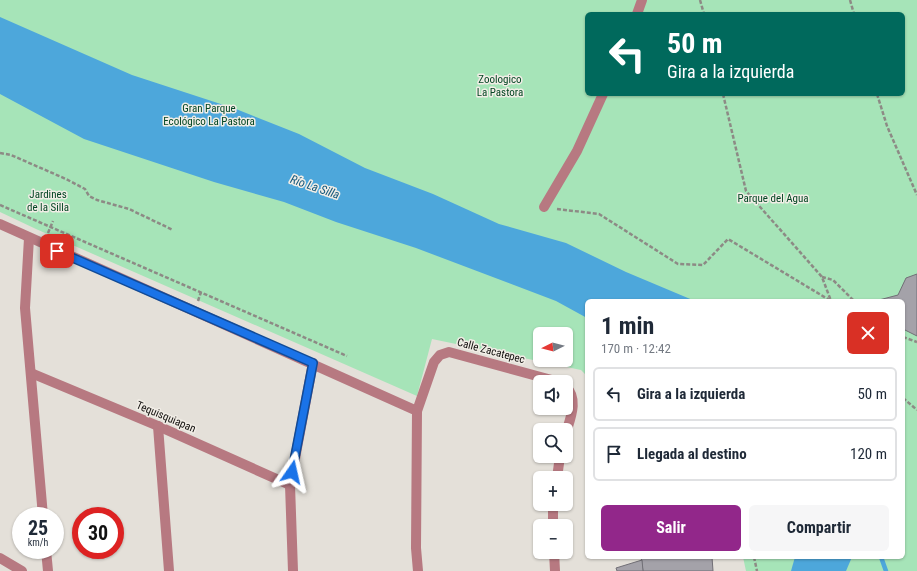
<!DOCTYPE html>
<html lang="es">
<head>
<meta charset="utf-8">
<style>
  :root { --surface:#fff; --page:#f6f6f7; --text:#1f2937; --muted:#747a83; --line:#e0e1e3; --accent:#92278a }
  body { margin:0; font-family:"Roboto Condensed",sans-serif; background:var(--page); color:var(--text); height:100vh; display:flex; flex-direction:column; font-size:15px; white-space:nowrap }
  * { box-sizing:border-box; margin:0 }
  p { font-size:13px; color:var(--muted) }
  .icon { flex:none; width:22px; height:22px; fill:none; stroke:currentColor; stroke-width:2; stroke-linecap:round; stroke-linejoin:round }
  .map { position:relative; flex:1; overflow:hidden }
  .sheet { position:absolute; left:585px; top:299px; width:320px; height:260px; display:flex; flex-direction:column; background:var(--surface); border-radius:6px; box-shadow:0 1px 3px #0004 }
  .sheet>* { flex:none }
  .banner { position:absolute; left:585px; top:12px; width:320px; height:84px; border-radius:6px; box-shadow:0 1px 3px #0004; background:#00695c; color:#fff; overflow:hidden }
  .needle { width:26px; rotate:264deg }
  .fabs { position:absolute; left:533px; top:327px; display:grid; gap:8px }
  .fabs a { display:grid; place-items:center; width:40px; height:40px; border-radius:6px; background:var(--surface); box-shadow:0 1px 3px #0004; font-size:20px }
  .speed { position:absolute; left:12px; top:507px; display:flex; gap:8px; font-size:20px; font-weight:700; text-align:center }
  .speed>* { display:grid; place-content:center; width:52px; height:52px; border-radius:50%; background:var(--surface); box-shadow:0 1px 3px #0004; line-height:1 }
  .speed small { font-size:10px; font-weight:400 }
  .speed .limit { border:6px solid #d22; background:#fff; color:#111 }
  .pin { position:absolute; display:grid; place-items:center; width:34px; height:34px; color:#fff; margin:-17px; border-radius:8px; box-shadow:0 2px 6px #0006 }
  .me { position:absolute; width:44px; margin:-22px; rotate:11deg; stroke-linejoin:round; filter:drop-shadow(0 0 3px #0008) }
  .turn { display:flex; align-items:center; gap:14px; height:84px; padding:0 16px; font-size:18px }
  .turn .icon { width:52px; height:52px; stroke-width:2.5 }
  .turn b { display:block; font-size:28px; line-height:34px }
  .round { display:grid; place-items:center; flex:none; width:42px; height:42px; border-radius:6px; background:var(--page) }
  .headline { display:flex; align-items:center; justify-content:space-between; height:68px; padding:0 16px }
  h1 { font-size:24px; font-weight:700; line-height:30px }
  .cta { display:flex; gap:8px; margin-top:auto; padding:8px 16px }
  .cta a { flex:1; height:46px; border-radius:6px; background:var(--accent); color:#fff; font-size:16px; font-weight:700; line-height:46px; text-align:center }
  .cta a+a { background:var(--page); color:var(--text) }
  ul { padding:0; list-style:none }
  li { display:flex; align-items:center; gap:12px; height:54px; margin:0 8px 6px; padding:0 8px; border:2px solid var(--line); border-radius:6px }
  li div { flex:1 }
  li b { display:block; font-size:15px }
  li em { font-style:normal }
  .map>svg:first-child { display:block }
  .green { fill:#a6e4b8; fill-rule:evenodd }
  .water { fill:#4da7db }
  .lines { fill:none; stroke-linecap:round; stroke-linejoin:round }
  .stream { stroke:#4da7db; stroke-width:4.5 }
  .building { fill:#a4a2a9; stroke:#716f76 }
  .path { stroke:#8d8a85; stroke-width:2.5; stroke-dasharray:4 2; stroke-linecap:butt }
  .minor { stroke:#b77981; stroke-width:10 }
  .route-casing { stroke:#114b97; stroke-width:10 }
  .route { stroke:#1a73e8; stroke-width:7 }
  .labels { text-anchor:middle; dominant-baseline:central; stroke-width:3; stroke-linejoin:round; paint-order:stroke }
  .park-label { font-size:11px; fill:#034623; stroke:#f1ede6 }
  .street-label { font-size:11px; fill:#0e0c0a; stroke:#f1ede6 }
  .water-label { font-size:12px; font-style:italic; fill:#14587c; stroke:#f1ede6 }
</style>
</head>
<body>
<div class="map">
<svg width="917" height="571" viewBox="0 0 917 571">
  <rect width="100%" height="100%" fill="#e4e0d9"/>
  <path class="green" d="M 0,0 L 917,0 L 917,571 L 746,571 L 743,557 L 903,557 L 903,301 L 587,301 L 587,376 L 581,370 L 432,339 L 417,396 L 36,229 L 0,212 ZM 587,14 L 903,14 L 903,94 L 587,94 ZM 540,334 L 566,334 L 566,360 L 540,360 Z"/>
  <g class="water">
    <polygon points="0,17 132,75 236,109 299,134 365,168 433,194 499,224 566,243 626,272 695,301 587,301 587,318 556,301 416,248 336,222 284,202 214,182 84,139 0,94"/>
    <polygon points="795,557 852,557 846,571 791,571"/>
  </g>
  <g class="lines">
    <polyline class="stream" points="881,557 886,571"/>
  </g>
  <g class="building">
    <polygon points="917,274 917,336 903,329 903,301 879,300 898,295 906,278"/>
    <polygon points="641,557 712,557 713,571 643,571"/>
    <polygon points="642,560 643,571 617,571 616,568"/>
  </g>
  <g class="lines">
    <g class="path">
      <polyline points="700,0 704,14"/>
      <polyline points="850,0 854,14"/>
      <polyline points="723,94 746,191 822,277 831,301"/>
      <polyline points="877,94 887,126 917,195"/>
      <polyline points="0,153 11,155 66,179 85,189 89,196 97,200 129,209 173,230"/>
      <polyline points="0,205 347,356"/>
      <polyline points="557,209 599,214 678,264 703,265 728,239 831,301"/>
      <polyline points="48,233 53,221"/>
      <polyline points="822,277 833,280 854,301"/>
      <polyline points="198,301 201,292"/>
      <polyline points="903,337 917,342"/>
      <polyline points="903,398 917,410"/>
      <polyline points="754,557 757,571"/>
    </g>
    <g class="minor">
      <polyline points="637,14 642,0"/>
      <polyline points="544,207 577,151 603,94"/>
      <polyline points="0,224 417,411"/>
      <polyline points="29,238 25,308 43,516"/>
      <polyline points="31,373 158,426 290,485"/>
      <path d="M 566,387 C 579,399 570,419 566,433"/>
      <polyline points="158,426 169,571"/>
      <polyline points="557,478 560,456"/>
      <polyline points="553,504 553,526"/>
      <polyline points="46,550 48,571"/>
      <polyline points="554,552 555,571"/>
      <polyline points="0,558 22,571"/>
      <polyline points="293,571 290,485 313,363"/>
      <polyline points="418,571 416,548 417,411 434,362 440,355 449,352 559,382"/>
    </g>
  </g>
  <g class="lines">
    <g class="route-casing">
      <polyline id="route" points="57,251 313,363 292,472"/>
    </g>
    <use href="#route" class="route"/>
  </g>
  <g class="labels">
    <g class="park-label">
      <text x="500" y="79">Zoologico<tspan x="500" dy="13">La Pastora</tspan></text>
      <text x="209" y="108">Gran Parque<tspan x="209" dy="13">Ecológico La Pastora</tspan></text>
      <text x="48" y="194">Jardines<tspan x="48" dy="13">de la Silla</tspan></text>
      <text x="773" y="198">Parque del Agua</text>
    </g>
    <g class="street-label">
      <text transform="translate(491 351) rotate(15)">Calle Zacatepec</text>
      <text transform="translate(166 417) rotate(23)">Tequisquiapan</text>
    </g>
    <g class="water-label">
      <text transform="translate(315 187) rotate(19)">Río La Silla</text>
    </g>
  </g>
</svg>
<div class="fabs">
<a><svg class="needle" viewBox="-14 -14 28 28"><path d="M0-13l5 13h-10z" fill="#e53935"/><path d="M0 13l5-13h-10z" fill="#747a83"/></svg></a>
<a><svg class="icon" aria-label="sound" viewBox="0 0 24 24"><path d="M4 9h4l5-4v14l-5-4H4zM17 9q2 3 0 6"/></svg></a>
<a><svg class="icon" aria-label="search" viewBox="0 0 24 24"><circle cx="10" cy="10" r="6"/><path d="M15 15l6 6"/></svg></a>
<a>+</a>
<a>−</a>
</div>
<div class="speed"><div>25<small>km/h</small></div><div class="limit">30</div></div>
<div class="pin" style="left:57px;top:251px;background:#d93025"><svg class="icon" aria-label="arrive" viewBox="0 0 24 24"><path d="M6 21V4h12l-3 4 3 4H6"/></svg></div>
<svg class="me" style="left:292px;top:472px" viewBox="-20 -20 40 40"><path d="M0-17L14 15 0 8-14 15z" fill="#1a73e8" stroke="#fff" stroke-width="4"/></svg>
<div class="banner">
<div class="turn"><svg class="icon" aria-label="left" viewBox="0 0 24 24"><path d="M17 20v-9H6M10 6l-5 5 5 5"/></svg><div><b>50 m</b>Gira a la izquierda</div></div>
</div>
<section class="sheet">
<div class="headline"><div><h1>1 min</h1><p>170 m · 12:42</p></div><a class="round" style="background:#d93025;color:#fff"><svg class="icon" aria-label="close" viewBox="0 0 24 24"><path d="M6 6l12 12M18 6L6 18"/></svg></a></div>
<ul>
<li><svg class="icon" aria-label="left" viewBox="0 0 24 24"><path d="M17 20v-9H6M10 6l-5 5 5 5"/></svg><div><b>Gira a la izquierda</b></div><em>50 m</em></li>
<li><svg class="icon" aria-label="arrive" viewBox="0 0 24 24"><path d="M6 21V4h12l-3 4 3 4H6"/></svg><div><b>Llegada al destino</b></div><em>120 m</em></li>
</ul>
<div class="cta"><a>Salir</a><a>Compartir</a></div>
</section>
</div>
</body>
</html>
